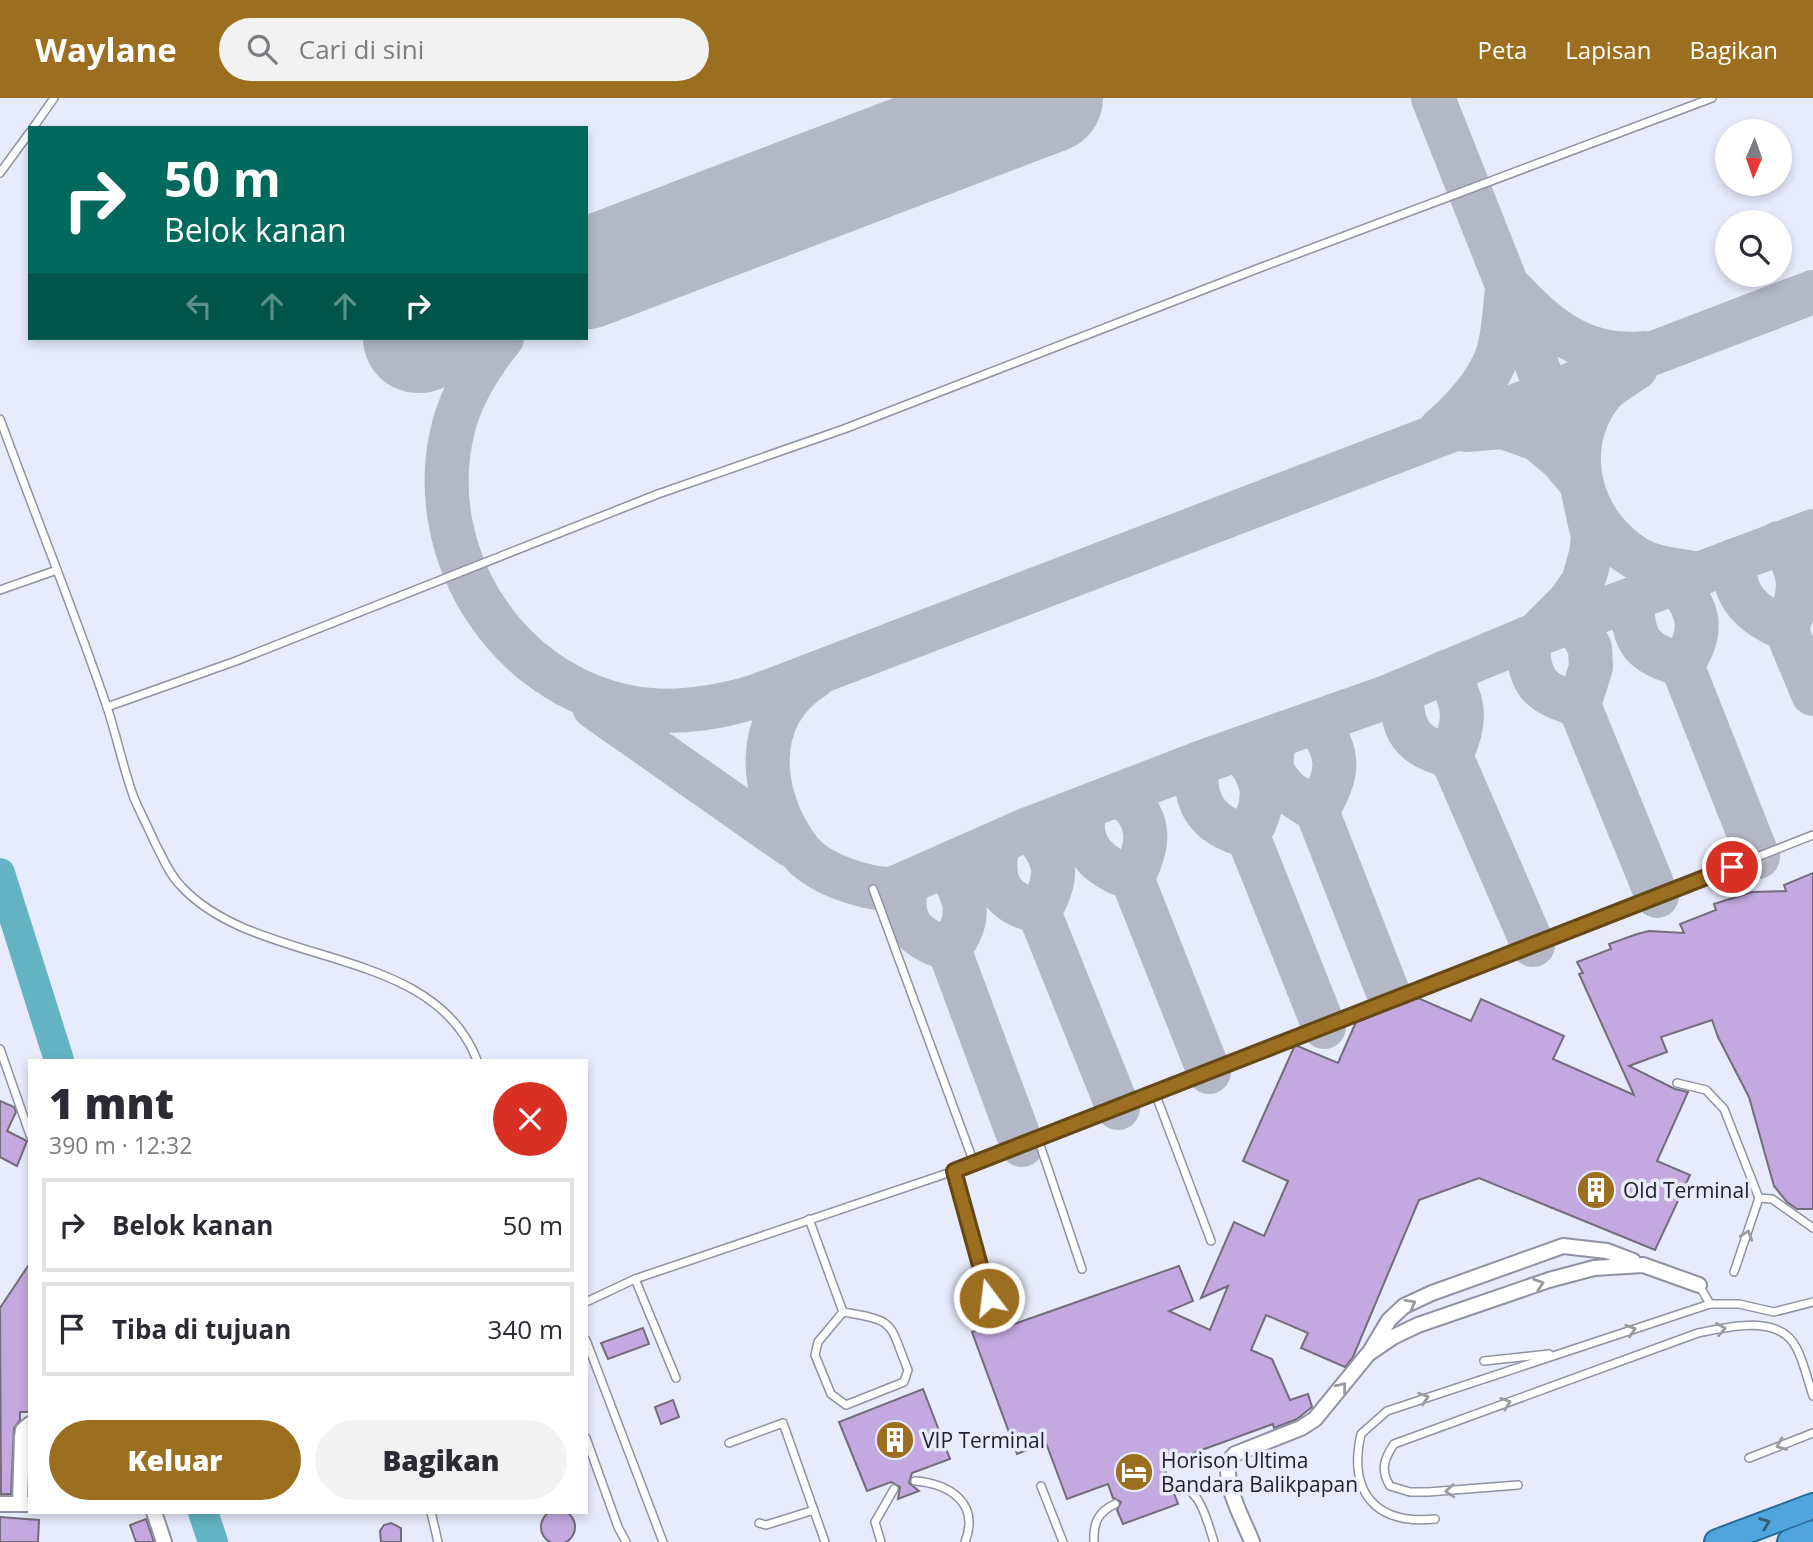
<!DOCTYPE html>
<html lang="id">
<head>
<meta charset="utf-8">
<style>
  :root { --surface:#fff; --page:#f2f2f3; --text:#2b2b33; --muted:#7c7c81; --line:#e1e1e2; --accent:#9c6e1f }
  body { margin:0; font-family:"Open Sans",sans-serif; background:var(--page); color:var(--text); height:100vh; display:flex; flex-direction:column; font-size:26px; white-space:nowrap }
  * { box-sizing:border-box; margin:0 }
  p { font-size:23px; color:var(--muted) }
  .icon { flex:none; width:38px; height:38px; fill:none; stroke:currentColor; stroke-width:2; stroke-linecap:round; stroke-linejoin:round }
  .map { position:relative; flex:1; overflow:hidden }
  .sheet { position:absolute; left:28px; top:961px; width:560px; height:455px; display:flex; flex-direction:column; background:var(--surface); border-radius:0px; box-shadow:0 4px 10px #0003 }
  .sheet>* { flex:none }
  .top-card { position:absolute; left:28px; top:28px; width:560px; height:214px; border-radius:0px; box-shadow:0 4px 10px #0003; background:#00695c; color:#fff; overflow:hidden }
  .needle { width:46px; rotate:182deg }
  .fabs { position:absolute; left:1715px; top:21px; display:grid; gap:14px }
  .fabs a { display:grid; place-items:center; width:77px; height:77px; border-radius:50%; background:var(--surface); box-shadow:0 4px 10px #0003; font-size:35px }
  .pin { position:absolute; display:grid; place-items:center; width:60px; height:60px; color:#fff; margin:-30px; border:4px solid #fff; border-radius:50%; box-shadow:0 2px 7px #0007 }
  .me { position:absolute; width:77px; margin:-38px; rotate:345deg; stroke-linejoin:round; filter:drop-shadow(0 0 5px #0008) }
  .turn { display:flex; align-items:center; gap:24px; height:147px; padding:0 21px; font-size:32px }
  .turn .icon { width:91px; height:91px; stroke-width:2.5 }
  .turn b { display:block; font-size:49px; line-height:60px }
  .lanes { display:flex; align-items:center; height:66px; padding:0 21px; background:#0003; justify-content:center; gap:35px; direction:ltr }
  .lanes .off { opacity:.35 }
  .round { display:grid; place-items:center; flex:none; width:74px; height:74px; border-radius:37px; background:var(--page) }
  .summary { display:flex; align-items:center; justify-content:space-between; height:119px; padding:0 21px }
  h1 { font-size:42px; font-weight:800; line-height:52px }
  .button { display:flex; gap:14px; margin-top:auto; padding:14px 21px }
  .button a { flex:1; height:80px; border-radius:42px; background:var(--accent); color:#fff; font-size:28px; font-weight:800; line-height:80px; text-align:center }
  .button a+a { background:var(--page); color:var(--text) }
  ul { padding:0; list-style:none }
  li { display:flex; align-items:center; gap:21px; height:94px; margin:0 14px 10px; padding:0 7px; border:4px solid var(--line); border-radius:0px }
  li div { flex:1 }
  li b { display:block; font-size:26px }
  li em { font-style:normal }
  header { display:flex; align-items:center; gap:42px; box-sizing:border-box; height:98px; padding:0 35px; background:var(--accent); color:#fff }
  header strong { font-size:33px }
  nav { display:flex; gap:38px; margin-inline-start:auto; font-size:24px }
  .search { width:490px; height:63px; background:var(--page); display:flex; align-items:center; gap:18px; box-sizing:border-box; padding:0 24px; border-radius:38px; color:var(--muted); font-size:26px }
  .map>svg:first-child { display:block }
  .lines { fill:none; stroke-linecap:round; stroke-linejoin:round }
  .river { stroke:#63b3c2; stroke-width:30 }
  .taxiway { stroke:#b4b8c6; stroke-width:44 }
  .runway { stroke:#b4b8c6; stroke-width:110 }
  .building { fill:#c4a9e0; stroke:#736c7a; stroke-width:2 }
  .service-casing { stroke:#8f92a2; stroke-width:10 }
  .minor-casing { stroke:#8f92a2; stroke-width:18 }
  .trunk-casing { stroke:#236896; stroke-width:28 }
  .service { stroke:#fff; stroke-width:7 }
  .minor { stroke:#fff; stroke-width:14 }
  .trunk { stroke:#50a6dc; stroke-width:24 }
  .oneway { stroke:#9a9b9d }
  .oneway2 { stroke:#355c78 }
  .route-casing { stroke:#654814; stroke-width:18 }
  .route { stroke:#9c6e1f; stroke-width:12 }
  .labels { text-anchor:middle; dominant-baseline:central; stroke-width:7; stroke-linejoin:round; paint-order:stroke }
  .poi-label { font-size:21px; fill:#1f2026; stroke:#e7ebfc; text-anchor:start }
</style>
</head>
<body>
<header>
<strong>Waylane</strong>
<div class="search"><svg class="icon" aria-label="search" viewBox="0 0 24 24"><circle cx="10" cy="10" r="6"/><path d="M15 15l6 6"/></svg>Cari di sini</div>
<nav><a>Peta</a><a>Lapisan</a><a>Bagikan</a></nav>
</header>
<div class="map">
<svg width="1813" height="1444" viewBox="0 0 1813 1444">
  <rect width="100%" height="100%" fill="#e7ebfc"/>
  <g class="lines">
    <g class="river">
      <polyline points="0,775 59,962"/>
      <polyline points="203,1414 213,1444"/>
    </g>
    <g class="taxiway">
      <polyline points="1433,0 1507,187 1581,385"/>
      <polyline points="586,181 622,163"/>
      <path d="M 1514,194 C 1550,233 1588,261 1644,255"/>
      <path d="M 502,240 C 481,266 463,294 454,327 C 419,458 513,600 650,612 C 686,615 719,609 754,599 L 1813,194"/>
      <path d="M 1636,270 C 1625,278 1609,286 1601,296 C 1559,351 1580,426 1636,460 C 1655,471 1678,472 1699,476"/>
      <path d="M 1440,332 C 1462,313 1483,291 1495,263 C 1504,243 1504,214 1507,192"/>
      <polyline points="1466,332 1503,329 1537,341 1562,362 1581,385 1593,439 1591,456 1583,484 1570,503 1541,532"/>
      <path d="M 1779,445 C 1805,472 1801,498 1786,531 L 1813,596"/>
      <path d="M 1735,462 C 1731,499 1754,518 1786,531"/>
      <path d="M 1676,484 C 1701,514 1704,534 1682,567"/>
      <path d="M 1632,501 C 1633,544 1640,554 1682,567"/>
      <polyline points="1575,522 1590,550 1591,569 1579,607 1657,798"/>
      <path d="M 1528,540 C 1528,583 1537,595 1579,607"/>
      <polyline points="1682,567 1758,759"/>
      <path d="M 1445,574 C 1467,604 1466,625 1451,658 L 1533,847"/>
      <path d="M 814,579 C 750,619 759,700 800,753 C 818,776 865,791 892,791 L 1021,734 L 1205,663 L 1387,599 L 1528,540 L 1813,433"/>
      <path d="M 1401,593 C 1402,632 1411,649 1451,658"/>
      <polyline points="594,609 792,748"/>
      <path d="M 1315,625 C 1343,655 1338,679 1317,713"/>
      <polyline points="1273,647 1271,669 1277,681 1287,693 1317,713 1391,902"/>
      <path d="M 1240,651 C 1267,683 1268,702 1248,738 L 1324,929"/>
      <path d="M 1196,667 C 1194,707 1208,728 1248,738"/>
      <path d="M 1120,696 C 1153,720 1150,748 1132,780"/>
      <path d="M 1086,710 C 1073,746 1099,770 1132,780"/>
      <path d="M 1030,731 C 1058,760 1060,779 1039,814 L 1118,1010"/>
      <path d="M 998,745 C 990,784 999,804 1039,814"/>
      <path d="M 945,768 C 968,798 973,821 949,851"/>
      <polyline points="1132,780 1209,974"/>
      <path d="M 907,786 C 898,825 914,840 949,851"/>
      <polyline points="949,851 1022,1047"/>
    </g>
    <g class="runway">
      <polyline points="586,176 1048,0"/>
      <polyline points="418,240 420,240"/>
    </g>
  </g>
  <g class="building">
    <polygon points="1813,775 1813,1111 1797,1111 1787,1104 1774,1088 1749,999 1718,939 1712,922 1661,939 1667,954 1629,968 1675,991 1688,994 1657,1063 1690,1077 1655,1152 1479,1080 1419,1102 1353,1259 1345,1269 1301,1250 1308,1235 1266,1217 1251,1252 1272,1261 1290,1302 1308,1296 1312,1309 1297,1321 1274,1330 1273,1326 1163,1366 1167,1377 1163,1385 1172,1390 1178,1406 1123,1426 1117,1412 1121,1404 1113,1400 1108,1386 1067,1401 1046,1345 1017,1356 972,1234 998,1224 1000,1231 1179,1168 1193,1203 1169,1213 1210,1232 1228,1188 1201,1200 1234,1124 1264,1138 1288,1083 1243,1063 1295,947 1338,965 1356,924 1418,900 1471,923 1481,901 1564,938 1553,961 1634,997 1579,876 1583,875 1577,864 1611,851 1609,846 1637,836 1649,833 1684,835 1680,826 1716,812 1714,806 1752,794 1786,793 1784,787"/>
    <polygon points="0,1003 14,1009 16,1014 7,1033 27,1043 17,1068 0,1059"/>
    <polygon points="30,1165 30,1314 20,1314 20,1322 14,1330 11,1396 1,1396 0,1210"/>
    <polygon points="643,1230 649,1246 608,1261 601,1245"/>
    <polygon points="923,1291 950,1361 912,1375 909,1385 919,1393 898,1401 900,1389 891,1384 867,1393 839,1324"/>
    <polygon points="673,1302 679,1319 661,1326 655,1309"/>
    <circle cx="558" cy="1429" r="17"/>
    <polygon points="0,1419 39,1422 38,1444 0,1444"/>
    <polygon points="146,1421 154,1444 136,1444 130,1427"/>
    <polygon points="391,1425 401,1430 401,1444 381,1444 380,1433 384,1427"/>
  </g>
  <g class="lines">
    <g class="service-casing">
      <g id="service">
        <polyline points="33,30 54,0"/>
        <polyline points="0,75 30,34"/>
        <path d="M 0,321 C 35,417 74,512 107,609 C 117,639 123,670 134,700 C 140,714 148,729 154,743 C 162,758 169,776 181,788 C 257,871 432,845 477,962"/>
        <polyline points="0,492 57,472"/>
        <polyline points="107,609 236,563 658,396 844,331 1262,169 1712,0"/>
        <polyline points="873,791 974,1065"/>
        <polyline points="0,951 30,1037"/>
        <polyline points="1677,985 1706,992 1724,1011 1759,1100 1734,1174"/>
        <polyline points="1155,995 1211,1143"/>
        <polyline points="1038,1041 1082,1171"/>
        <polyline points="954,1073 989,1200"/>
        <polyline points="1759,1100 1772,1101 1813,1130"/>
        <path d="M 809,1121 L 843,1214 L 818,1244 L 815,1257 L 831,1296 L 846,1307 L 904,1284 L 908,1272 C 888,1223 897,1223 843,1214"/>
        <polyline points="635,1181 676,1280"/>
        <polyline points="1699,1187 1710,1206"/>
        <polyline points="586,1204 635,1181 954,1073 1038,1041 1813,737"/>
        <polyline points="586,1242 663,1444"/>
        <polyline points="1484,1263 1549,1256"/>
        <polyline points="586,1340 618,1429 626,1444"/>
        <polyline points="729,1345 783,1325 825,1444"/>
        <polyline points="1749,1360 1813,1335"/>
        <path d="M 915,1383 C 950,1386 980,1405 965,1444"/>
        <path d="M 1169,1383 C 1201,1389 1205,1417 1214,1444"/>
        <path d="M 1518,1387 L 1428,1394 L 1410,1394 L 1390,1388 C 1380,1372 1384,1361 1394,1346 L 1698,1235 C 1729,1229 1780,1215 1797,1251 C 1804,1265 1808,1283 1813,1298"/>
        <polyline points="1041,1388 1063,1444"/>
        <polyline points="431,1414 438,1444"/>
        <path d="M 1435,1421 C 1375,1427 1348,1394 1361,1336 L 1387,1313 L 1710,1206 L 1739,1206 L 1774,1214 L 1813,1204"/>
        <polyline points="759,1425 766,1427 814,1412"/>
        <polyline points="881,1444 875,1424 894,1391"/>
        <path d="M 1094,1444 C 1093,1425 1098,1414 1115,1406"/>
      </g>
    </g>
    <g class="minor-casing">
      <g id="minor">
        <polyline points="1371,1252 1389,1222 1404,1208 1432,1195 1563,1148 1607,1153 1633,1163"/>
        <polyline points="0,1406 27,1406"/>
        <polyline points="20,1406 22,1339 23,1332 30,1326"/>
        <polyline points="154,1414 164,1444"/>
        <path d="M 1252,1444 C 1244,1422 1215,1374 1235,1356 L 1301,1330 L 1315,1321 L 1368,1256 L 1393,1239 L 1418,1227 L 1549,1182 L 1594,1170 L 1643,1167 L 1699,1187"/>
      </g>
    </g>
    <g class="trunk-casing">
      <g id="trunk">
        <polyline points="1717,1444 1813,1408"/>
        <polyline points="1790,1444 1813,1435"/>
      </g>
    </g>
    <use href="#service" class="service"/>
    <use href="#minor" class="minor"/>
    <use href="#trunk" class="trunk"/>
  </g>
  <defs><path id="oneway-chevron" d="M-2-3.5L2.5 0L-2 3.5" fill="none" stroke-width="1.6" stroke-linecap="round" stroke-linejoin="round" transform="scale(1.75)"/></defs>
  <g class="oneway">
    <use href="#oneway-chevron" transform="translate(1747 1137) rotate(-72)"/>
    <use href="#oneway-chevron" transform="translate(1539 1186) rotate(-19)"/>
    <use href="#oneway-chevron" transform="translate(1411 1206) rotate(-29)"/>
    <use href="#oneway-chevron" transform="translate(1721 1231) rotate(-10)"/>
    <use href="#oneway-chevron" transform="translate(1631 1232) rotate(-18)"/>
    <use href="#oneway-chevron" transform="translate(1342 1289) rotate(-51)"/>
    <use href="#oneway-chevron" transform="translate(1424 1300) rotate(-18)"/>
    <use href="#oneway-chevron" transform="translate(1506 1305) rotate(-20)"/>
    <use href="#oneway-chevron" transform="translate(1781 1347) rotate(158)"/>
    <use href="#oneway-chevron" transform="translate(1450 1393) rotate(176)"/>
  </g>
  <use class="oneway2" href="#oneway-chevron" transform="translate(1765 1425) rotate(-21)"/>
  <g class="lines">
    <g class="route-casing">
      <polyline id="route" points="989,1200 954,1073 1732,769"/>
    </g>
    <use href="#route" class="route"/>
  </g>
  <defs>
    <g id="building-disc" transform="scale(2.0125)"><circle r="9.5" fill="#9c6e1f" stroke="#e7ebfc"/><path d="M-4-6H4V6H1V3H-1V6H-4ZM-2.5-4.3h1.7v1.8h-1.7ZM.8-4.3h1.7v1.8H.8ZM-2.5-1h1.7V.8h-1.7ZM.8-1h1.7V.8H.8Z" fill="#fff"/></g>
    <g id="hotel-disc" transform="scale(2.0125)"><circle r="9.5" fill="#9c6e1f" stroke="#e7ebfc"/><path d="M-6-4.5h1.5V1H6V5H4.5V3h-9V5H-6ZM-4 0a1.8 1.8 0 1 1 3.6 0ZM.5 0V-2.5h3Q6-2.5 6 0Z" fill="#fff"/></g>
  </defs>
  <g fill-rule="evenodd">
    <use href="#building-disc" x="1596" y="1092"/>
    <use href="#building-disc" x="895" y="1342"/>
    <use href="#hotel-disc" x="1134" y="1374"/>
  </g>
  <g class="labels">
    <g class="poi-label">
      <text x="1623" y="1092">Old Terminal</text>
      <text x="922" y="1342">VIP Terminal</text>
      <text x="1161" y="1362">Horison Ultima<tspan x="1161" dy="24">Bandara Balikpapan</tspan></text>
    </g>
  </g>
</svg>
<div class="fabs">
<a><svg class="needle" viewBox="-14 -14 28 28"><path d="M0-13l5 13h-10z" fill="#e53935"/><path d="M0 13l5-13h-10z" fill="#7c7c81"/></svg></a>
<a><svg class="icon" aria-label="search" viewBox="0 0 24 24"><circle cx="10" cy="10" r="6"/><path d="M15 15l6 6"/></svg></a>
</div>
<div class="pin" style="left:1732px;top:769px;background:#d93025"><svg class="icon" aria-label="arrive" viewBox="0 0 24 24"><path d="M6 21V4h12l-3 4 3 4H6"/></svg></div>
<svg class="me" style="left:989px;top:1200px" viewBox="-20 -20 40 40"><circle r="17" fill="#9c6e1f" stroke="#fff" stroke-width="3"/><path d="M0-11L8 9 0 5-8 9z" fill="#fff"/></svg>
<div class="top-card">
<div class="turn"><svg class="icon" aria-label="right" viewBox="0 0 24 24"><path d="M7 20v-9h11M14 6l5 5-5 5"/></svg><div><b>50 m</b>Belok kanan</div></div>
<div class="lanes"><svg class="icon off" aria-label="left" viewBox="0 0 24 24"><path d="M17 20v-9H6M10 6l-5 5 5 5"/></svg><svg class="icon off" aria-label="ahead" viewBox="0 0 24 24"><path d="M12 20V5M6 11l6-6 6 6"/></svg><svg class="icon off" aria-label="ahead" viewBox="0 0 24 24"><path d="M12 20V5M6 11l6-6 6 6"/></svg><svg class="icon" aria-label="right" viewBox="0 0 24 24"><path d="M7 20v-9h11M14 6l5 5-5 5"/></svg></div>
</div>
<section class="sheet">
<div class="summary"><div><h1>1 mnt</h1><p>390 m · 12:32</p></div><a class="round" style="background:#d93025;color:#fff"><svg class="icon" aria-label="close" viewBox="0 0 24 24"><path d="M6 6l12 12M18 6L6 18"/></svg></a></div>
<ul>
<li><svg class="icon" aria-label="right" viewBox="0 0 24 24"><path d="M7 20v-9h11M14 6l5 5-5 5"/></svg><div><b>Belok kanan</b></div><em>50 m</em></li>
<li><svg class="icon" aria-label="arrive" viewBox="0 0 24 24"><path d="M6 21V4h12l-3 4 3 4H6"/></svg><div><b>Tiba di tujuan</b></div><em>340 m</em></li>
</ul>
<div class="button"><a>Keluar</a><a>Bagikan</a></div>
</section>
</div>
</body>
</html>
